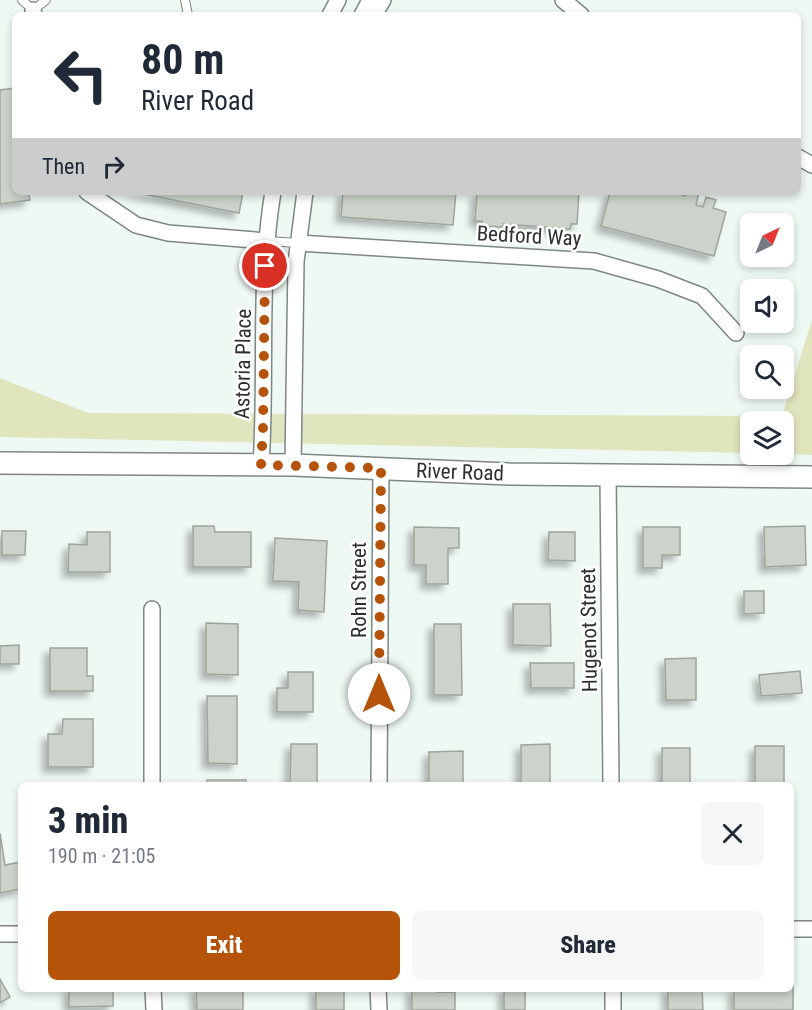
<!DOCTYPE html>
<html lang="en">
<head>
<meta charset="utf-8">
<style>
  :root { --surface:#fff; --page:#f6f6f7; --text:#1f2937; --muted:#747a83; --accent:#b45309 }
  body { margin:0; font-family:"Roboto Condensed",sans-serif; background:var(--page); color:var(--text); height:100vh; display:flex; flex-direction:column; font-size:22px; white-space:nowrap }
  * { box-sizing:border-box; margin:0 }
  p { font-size:20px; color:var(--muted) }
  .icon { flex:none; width:33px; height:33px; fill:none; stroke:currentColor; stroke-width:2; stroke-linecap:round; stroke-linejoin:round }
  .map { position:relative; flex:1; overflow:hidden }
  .panel { position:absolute; left:18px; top:782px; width:776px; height:210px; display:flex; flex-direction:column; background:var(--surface); border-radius:9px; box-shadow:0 3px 9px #0003 }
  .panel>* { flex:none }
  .guide { position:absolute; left:12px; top:12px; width:789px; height:183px; border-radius:9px; box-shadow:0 3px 9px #0003; background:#fff; color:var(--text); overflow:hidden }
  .needle { width:39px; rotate:43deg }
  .tools { position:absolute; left:740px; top:213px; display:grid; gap:12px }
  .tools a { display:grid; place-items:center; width:54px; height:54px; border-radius:9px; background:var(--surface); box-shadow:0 3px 9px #0003; font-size:30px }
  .pin { position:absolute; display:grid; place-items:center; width:51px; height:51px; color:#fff; margin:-26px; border:3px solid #fff; border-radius:50%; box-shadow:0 2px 6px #0007 }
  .me { position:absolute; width:66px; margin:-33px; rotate:0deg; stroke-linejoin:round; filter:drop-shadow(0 0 4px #0008) }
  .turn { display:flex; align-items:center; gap:21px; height:126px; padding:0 30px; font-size:27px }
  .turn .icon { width:78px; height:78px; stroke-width:2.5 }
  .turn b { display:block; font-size:42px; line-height:51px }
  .then { display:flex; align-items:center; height:57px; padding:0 30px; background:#0003; gap:12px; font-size:22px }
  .round { display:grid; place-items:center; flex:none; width:63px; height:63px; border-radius:9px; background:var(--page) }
  .head { display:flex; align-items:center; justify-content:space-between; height:102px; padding:0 30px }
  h1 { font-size:36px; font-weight:800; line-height:45px }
  .cta { display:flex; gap:12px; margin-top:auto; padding:12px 30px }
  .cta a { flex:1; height:69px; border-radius:9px; background:var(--accent); color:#fff; font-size:24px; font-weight:800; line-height:69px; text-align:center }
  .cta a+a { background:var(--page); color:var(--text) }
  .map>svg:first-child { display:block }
  .green { fill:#e0e5be }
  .building { fill:#ccd3ca; stroke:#9ea59d; stroke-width:1.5; filter:url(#shadow) }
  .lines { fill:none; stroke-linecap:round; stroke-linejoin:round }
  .lane-casing { stroke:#7d8783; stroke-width:10 }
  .street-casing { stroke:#7d8783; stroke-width:18 }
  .secondary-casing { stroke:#7d8783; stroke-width:24 }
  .lane { stroke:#fff; stroke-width:8 }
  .street { stroke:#fff; stroke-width:15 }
  .secondary { stroke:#fff; stroke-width:21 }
  .route { stroke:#b45309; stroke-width:10; stroke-dasharray:0 18 }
  .labels { text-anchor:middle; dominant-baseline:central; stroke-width:5; stroke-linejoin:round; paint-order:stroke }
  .street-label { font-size:21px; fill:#2c302e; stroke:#fff }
</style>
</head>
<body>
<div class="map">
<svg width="812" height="1010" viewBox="0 0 812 1010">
  <defs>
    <filter id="shadow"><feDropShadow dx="-5.5" dy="5.5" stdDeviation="3" flood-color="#0004"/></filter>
  </defs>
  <rect width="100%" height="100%" fill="#eef9f4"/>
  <polygon class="green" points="812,320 812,455 783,454 783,422 750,422 750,453 0,437 0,378 88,413 782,416"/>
  <g class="building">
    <polygon points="14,88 15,192 28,192 30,200 0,204 0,90"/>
    <polygon points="133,192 243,192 239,213"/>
    <polygon points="343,192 456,192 453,225 341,217"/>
    <polygon points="477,192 579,192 577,224 571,224 570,229 503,224 503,227 482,226 482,221 475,221"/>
    <polygon points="610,192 675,192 685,196 686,192 699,192 696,205 703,207 706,197 716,200 713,208 726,212 714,256 601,226"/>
    <polygon points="193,526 214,526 215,532 251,532 251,567 193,567"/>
    <polygon points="805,526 806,565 765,567 764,527"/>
    <polygon points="414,527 459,528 459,548 448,548 448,584 426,584 426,565 414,565"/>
    <polygon points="643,527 680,527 680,555 662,555 662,568 643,568"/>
    <polygon points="2,531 26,531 25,555 2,555"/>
    <polygon points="87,532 110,532 110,572 68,572 69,544 87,545"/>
    <polygon points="549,532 575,532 575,561 548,560"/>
    <polygon points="275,538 327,541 324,612 298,610 299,582 273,581"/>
    <polygon points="744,591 764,591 764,613 744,614"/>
    <polygon points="513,604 550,604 551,646 513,645"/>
    <polygon points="206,623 238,624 238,675 206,674"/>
    <polygon points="434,624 461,624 462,695 434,695"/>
    <polygon points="19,645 19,664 0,664 0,646"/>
    <polygon points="50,648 87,648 87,676 93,676 93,691 50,691"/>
    <polygon points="696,658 696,700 666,700 665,659"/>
    <polygon points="530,663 574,663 574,688 531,688"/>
    <polygon points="800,671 802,693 761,696 759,675"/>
    <polygon points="288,672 313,672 313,712 277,712 277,688 288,688"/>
    <polygon points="207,696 237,696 237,764 208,763"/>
    <polygon points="63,719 93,719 93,767 48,767 48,734 62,734"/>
    <polygon points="291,744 317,744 317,784 290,784"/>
    <polygon points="550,744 550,784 521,784 521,745"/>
    <rect x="755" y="746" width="29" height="38"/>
    <rect x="662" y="748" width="28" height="36"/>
    <polygon points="463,751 463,784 429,784 429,752"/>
    <rect x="207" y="780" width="39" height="4"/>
    <polygon points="0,833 5,865 21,862 21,889 0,893"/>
    <polygon points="0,979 10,997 0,1003"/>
    <polygon points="790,984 793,984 793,1010 734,1010 734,988 790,988"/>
    <polygon points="69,988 113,988 113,1006 69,1007"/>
    <polygon points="196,988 243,988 243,1010 197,1010"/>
    <rect x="316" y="988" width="28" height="22"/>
    <polygon points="412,988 437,988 437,992 455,992 455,1010 412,1010"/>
    <rect x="504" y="988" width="21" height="22"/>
    <polygon points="668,988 702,988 703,1010 668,1010"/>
  </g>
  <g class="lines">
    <g class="lane-casing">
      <g id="lane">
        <polyline points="22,0 33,10 46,0"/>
        <polyline points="185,0 188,15"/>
        <polyline points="267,241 298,243"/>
      </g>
    </g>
    <g class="street-casing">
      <g id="street">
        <polyline points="563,0 581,15"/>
        <polyline points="33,10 34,15"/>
        <polyline points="330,15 338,0"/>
        <polyline points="362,15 370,0"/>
        <polyline points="374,15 383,0"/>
        <polyline points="798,157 812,165"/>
        <polyline points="87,192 136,225 168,233 267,241"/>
        <polyline points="298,243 594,261 658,279 702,296 736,333"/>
        <path d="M 261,465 C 267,374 258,282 273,192"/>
        <polyline points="293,465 296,262 305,192"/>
        <polyline points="608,474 611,784"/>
        <polyline points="152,609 152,784"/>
        <polyline points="379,784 381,468"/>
        <polyline points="790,929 812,929"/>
        <polyline points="0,934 21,934"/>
        <polyline points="153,988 154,1010"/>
        <polyline points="378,988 379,1010"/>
        <polyline points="613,988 613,1010"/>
      </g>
    </g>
    <g class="secondary-casing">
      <polyline id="secondary" points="0,463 293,465 509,474 812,477"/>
    </g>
    <use href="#lane" class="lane"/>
    <use href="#street" class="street"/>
    <use href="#secondary" class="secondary"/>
  </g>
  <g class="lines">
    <polyline class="route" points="265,266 263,430 261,465 381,468 379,694"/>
  </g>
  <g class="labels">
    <g class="street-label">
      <text transform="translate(529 236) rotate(3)">Bedford Way</text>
      <text transform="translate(243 364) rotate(-89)">Astoria Place</text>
      <text transform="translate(460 472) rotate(2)">River Road</text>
      <text transform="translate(359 590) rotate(-90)">Rohn Street</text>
      <text transform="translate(589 630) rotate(-91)">Hugenot Street</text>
    </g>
  </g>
</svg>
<div class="tools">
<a><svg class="needle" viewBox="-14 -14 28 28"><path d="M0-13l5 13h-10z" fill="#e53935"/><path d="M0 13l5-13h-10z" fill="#747a83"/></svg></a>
<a><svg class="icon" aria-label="sound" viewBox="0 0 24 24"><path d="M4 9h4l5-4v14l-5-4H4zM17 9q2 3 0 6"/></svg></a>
<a><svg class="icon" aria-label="search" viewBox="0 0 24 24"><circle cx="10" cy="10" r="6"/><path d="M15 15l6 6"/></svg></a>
<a><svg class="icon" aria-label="layers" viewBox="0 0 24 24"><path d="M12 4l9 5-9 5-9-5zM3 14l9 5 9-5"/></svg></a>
</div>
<div class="pin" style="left:265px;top:266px;background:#d93025"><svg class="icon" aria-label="arrive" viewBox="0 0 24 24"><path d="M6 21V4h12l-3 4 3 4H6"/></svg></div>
<svg class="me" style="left:379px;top:694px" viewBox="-20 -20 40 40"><circle r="19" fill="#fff"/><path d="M0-13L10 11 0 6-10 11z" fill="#b45309"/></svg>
<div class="guide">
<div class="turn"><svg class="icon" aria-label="left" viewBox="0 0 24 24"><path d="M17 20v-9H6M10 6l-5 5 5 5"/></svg><div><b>80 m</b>River Road</div></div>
<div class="then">Then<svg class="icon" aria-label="right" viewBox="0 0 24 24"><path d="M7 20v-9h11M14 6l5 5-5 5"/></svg></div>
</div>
<section class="panel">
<div class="head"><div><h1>3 min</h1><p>190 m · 21:05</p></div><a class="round"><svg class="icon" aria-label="close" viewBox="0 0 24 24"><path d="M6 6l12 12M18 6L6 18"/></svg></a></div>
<div class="cta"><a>Exit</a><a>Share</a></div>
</section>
</div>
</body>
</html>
